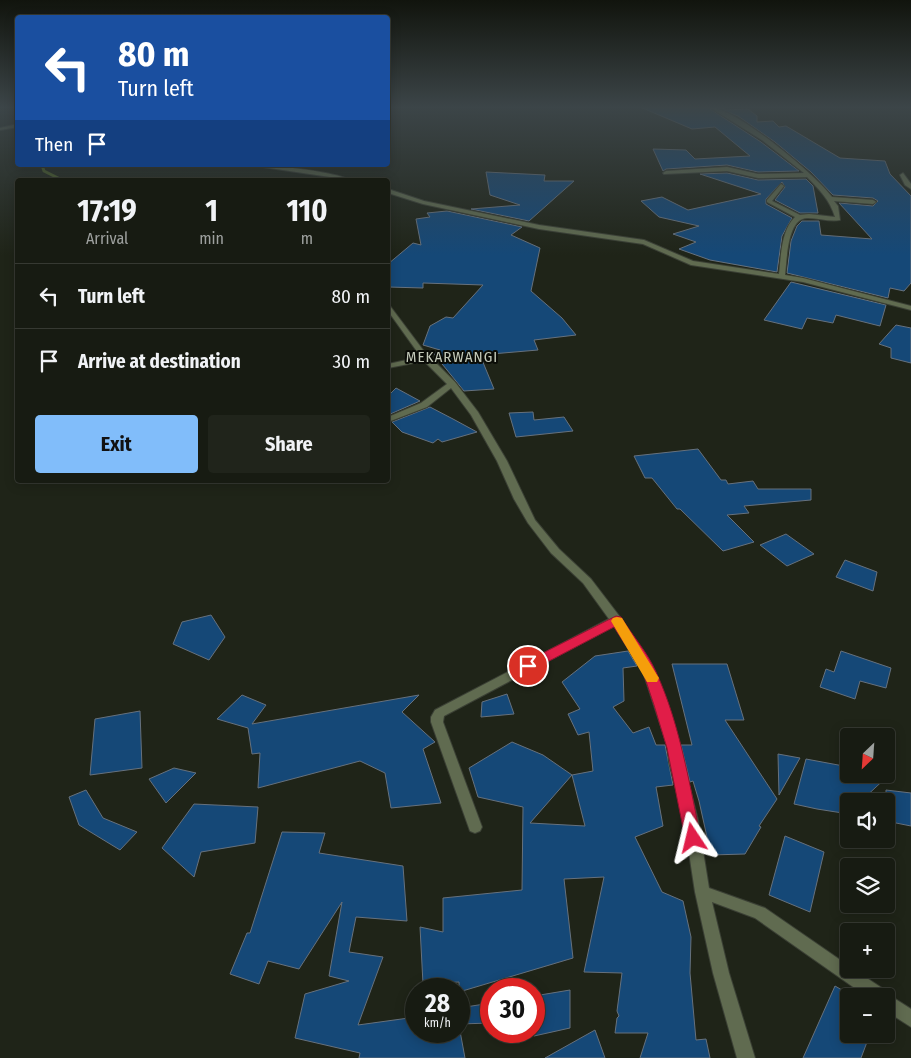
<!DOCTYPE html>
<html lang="en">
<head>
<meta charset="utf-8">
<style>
  :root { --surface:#171b12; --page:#20241b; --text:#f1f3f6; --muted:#9ea19f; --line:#363932; --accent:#81bdfa }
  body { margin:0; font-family:"Fira Sans Condensed",sans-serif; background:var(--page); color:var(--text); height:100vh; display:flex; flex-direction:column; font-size:19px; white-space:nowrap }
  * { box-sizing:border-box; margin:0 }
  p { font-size:16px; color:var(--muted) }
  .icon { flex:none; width:28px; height:28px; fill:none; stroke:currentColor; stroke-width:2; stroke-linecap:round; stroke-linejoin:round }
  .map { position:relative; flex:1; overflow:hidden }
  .panel { position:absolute; left:15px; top:178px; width:375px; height:305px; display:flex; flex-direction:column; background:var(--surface); border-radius:5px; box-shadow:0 2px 12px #0003,0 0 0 1px var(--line) }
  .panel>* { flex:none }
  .hud { position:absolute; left:15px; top:15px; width:375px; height:152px; border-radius:5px; box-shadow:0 2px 12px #0003,0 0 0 1px var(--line); background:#1a4fa0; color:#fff; overflow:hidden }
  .needle { width:32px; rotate:205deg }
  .buttons { position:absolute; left:840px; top:728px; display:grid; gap:10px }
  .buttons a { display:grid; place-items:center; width:55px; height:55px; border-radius:5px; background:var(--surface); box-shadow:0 2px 12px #0003,0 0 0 1px var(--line); font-size:25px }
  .speed { position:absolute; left:405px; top:978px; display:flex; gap:10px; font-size:25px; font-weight:700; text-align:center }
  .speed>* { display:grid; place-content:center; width:65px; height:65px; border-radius:50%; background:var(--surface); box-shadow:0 2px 12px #0003,0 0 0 1px var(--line); line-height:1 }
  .speed small { font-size:12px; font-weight:400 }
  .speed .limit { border:8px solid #d22; background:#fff; color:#111 }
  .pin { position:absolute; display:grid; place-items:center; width:42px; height:42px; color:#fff; margin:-21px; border:2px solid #fff; border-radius:50%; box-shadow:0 1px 5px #0007 }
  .me { position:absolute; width:55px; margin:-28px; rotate:350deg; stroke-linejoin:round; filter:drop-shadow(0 0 4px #0008) }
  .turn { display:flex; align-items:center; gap:18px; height:105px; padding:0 20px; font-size:22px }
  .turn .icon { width:65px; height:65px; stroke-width:2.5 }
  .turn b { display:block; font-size:35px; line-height:42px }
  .then { display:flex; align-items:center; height:48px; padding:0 20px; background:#0003; gap:10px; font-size:19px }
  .eta { display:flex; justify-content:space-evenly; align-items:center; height:85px; text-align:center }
  .eta b { font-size:30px; font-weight:700; line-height:35px }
  .action { display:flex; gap:10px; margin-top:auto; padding:10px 20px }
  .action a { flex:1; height:58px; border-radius:5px; background:var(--accent); color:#111; font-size:20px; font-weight:700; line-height:58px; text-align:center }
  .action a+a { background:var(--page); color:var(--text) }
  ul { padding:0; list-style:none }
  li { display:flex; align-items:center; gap:15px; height:65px; padding:0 20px; border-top:1px solid var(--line) }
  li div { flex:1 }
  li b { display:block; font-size:19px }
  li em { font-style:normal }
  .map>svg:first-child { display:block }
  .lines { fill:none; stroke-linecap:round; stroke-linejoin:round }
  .stream { stroke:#536927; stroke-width:3 }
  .building { fill:#154877; stroke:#66717d; fill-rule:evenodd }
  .street-casing { stroke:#3b4035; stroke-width:2 }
  .street { fill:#606b50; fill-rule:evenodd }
  .route { fill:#e11d48; stroke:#92132f }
  .slow { fill:#f59e0b }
  .labels { text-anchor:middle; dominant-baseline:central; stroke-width:4; stroke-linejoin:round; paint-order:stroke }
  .far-quarter-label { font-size:15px; letter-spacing:1px; fill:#c4caba; stroke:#0a0c07 }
</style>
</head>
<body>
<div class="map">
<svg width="911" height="1058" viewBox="0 0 911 1058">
  <rect width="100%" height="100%" fill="#1f2418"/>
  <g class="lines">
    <polyline class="stream" points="42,165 44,171 62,180"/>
  </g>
  <g class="building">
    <polygon points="640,107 707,107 761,142 799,171 758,172 727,165 666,169 663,171 653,149 686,150 695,159 750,156 715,127 692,129"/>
    <polygon points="716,107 721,107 726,110 748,109 757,116 757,122 773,121 779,127 786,126 840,158 885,161 890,174 911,196 911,283 904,291 890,288 888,298 787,273 791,241 797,226 802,221 819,221 821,235 872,239 839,203 873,206 878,201 873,198 833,195 811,172 775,142 738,116"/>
    <polygon points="486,172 545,175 544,181 574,181 529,221 471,209 520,205 490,195"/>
    <polygon points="727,173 758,180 806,179 813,186 818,213 800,213 775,200 785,187 782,182 766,199 766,204 792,218 782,236 777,272 710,260 679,249 696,242 673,234 699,226 659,217 641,201 662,197 688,210 761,194 700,174"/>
    <polygon points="447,211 522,227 511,235 540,248 531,291 562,318 576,335 534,340 538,350 480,355 494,389 464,391 434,354 440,350 423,345 430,326 446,317 453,318 483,285 423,283 423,288 388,287 388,264 413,243 421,245 416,219 430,217 427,213"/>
    <polygon points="791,282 886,305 880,326 836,315 833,323 807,318 802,329 764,320"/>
    <polygon points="896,325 911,328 911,363 891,358 891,348 879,344"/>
    <polygon points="396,388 420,401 388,415 388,396"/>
    <polygon points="430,407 453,419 477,432 442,442 438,439 433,443 402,432 392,422"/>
    <polygon points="533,412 534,420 564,417 573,431 516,437 509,413"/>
    <polygon points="698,449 721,480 726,480 728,484 753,481 758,489 811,489 811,500 744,506 749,513 727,515 754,542 723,551 680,509 677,509 652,478 645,478 634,456"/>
    <polygon points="786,534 814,554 787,566 760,545"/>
    <polygon points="845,560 877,572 873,591 836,577"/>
    <polygon points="211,615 225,637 209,660 173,644 182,622"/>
    <path d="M 628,651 L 637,666 L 623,668 L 624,701 L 613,707 L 633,733 L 649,727 L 656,745 L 665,745 L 673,785 L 656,787 L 663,826 L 635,837 L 662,892 L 683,901 L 691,937 L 690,973 L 696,1040 L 706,1039 L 710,1058 L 640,1058 L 648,1033 L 615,1033 L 617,1018 L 619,1016 L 617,1011 L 622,973 L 584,972 L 604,877 L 564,879 L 573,958 L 459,992 L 459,982 L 423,984 L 420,927 L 443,932 L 443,898 L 522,890 L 523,807 L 478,797 L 469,768 L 512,742 L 543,755 L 572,775 L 593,771 L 589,732 L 578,735 L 568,714 L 580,709 L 562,682 L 595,656 ZM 572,775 L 585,826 L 530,823 Z"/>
    <polygon points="841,651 891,668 886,688 860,681 855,699 820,687 826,669 834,672"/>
    <polygon points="672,664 727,664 744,720 725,720 777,799 759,826 761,827 745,854 711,855 699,801 693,781 690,782 681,745 692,745"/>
    <polygon points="507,694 514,714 481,717 482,702"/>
    <polygon points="242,695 266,705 252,724 419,695 402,712 435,742 423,749 441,803 391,808 385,773 360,761 258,788 260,753 252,754 248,728 217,719"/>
    <polygon points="140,711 142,768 90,775 95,719"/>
    <polygon points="778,754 800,758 779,795"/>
    <polygon points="806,759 849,767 849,774 890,774 861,801 849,801 849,814 817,809 794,804"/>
    <polygon points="174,768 196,773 166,803 149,779"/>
    <polygon points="86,790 103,818 137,832 120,850 79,825 69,797"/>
    <polygon points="886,790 911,793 911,826 886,821"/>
    <polygon points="194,804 258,807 255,843 201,852 194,877 162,848"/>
    <polygon points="282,832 325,833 319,853 403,866 407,921 356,917 349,952 383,957 358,1025 416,1017 416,1031 460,1031 465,1058 359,1058 360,1053 295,1038 305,994 349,981 329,976 342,902 299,969 268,961 259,984 230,974 247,933 250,933"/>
    <polygon points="785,836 824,852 810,912 769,895"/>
    <polygon points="835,986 849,994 849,1034 870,1034 861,1058 803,1058"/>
    <polygon points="570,990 570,1028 534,1036 534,996"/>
    <polygon points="491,1003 491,1023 459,1024 459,1008"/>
    <polygon points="595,1030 605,1058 545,1058"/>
  </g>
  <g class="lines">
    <g class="street-casing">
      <g id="street">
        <path d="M 709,107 C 735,107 816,175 832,197 L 873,200 L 876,202 L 873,204 L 834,201 L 838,206 L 840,220 C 829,222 819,218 808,218 C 787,217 787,260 785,275 L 803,278 L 911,306 L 911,310 L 803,282 L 691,265 L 643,244 L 539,229 L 423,204 L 388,193 L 388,189 L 424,201 L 539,225 L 644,240 L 693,261 L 779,274 C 781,257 781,230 795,217 L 767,202 L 767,200 L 781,184 L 784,186 L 772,201 L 800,215 L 809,214 L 835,217 C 830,200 819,189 807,177 L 758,178 L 727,171 L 664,174 L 663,173 L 666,171 L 727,167 L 758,174 L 804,173 L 762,140 Z"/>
        <polygon points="18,124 18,127 0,130 0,128"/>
        <path d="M 249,165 C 270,165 333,171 350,180 L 335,179 L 336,180 L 330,180 L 330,177 Z"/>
        <polygon points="903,173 911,184 911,189 905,185 900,175"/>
        <polygon points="388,305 390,306 423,350 455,382 478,412 507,461 535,520 559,549 591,579 620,617 655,671 680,748 683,762 698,820 709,888 765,908 849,966 849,969 853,969 885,990 886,993 911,1009 911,1027 886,1011 886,996 866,996 755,918 712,902 729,973 755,1058 737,1058 713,973 695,892 684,820 669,762 668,748 643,672 614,626 444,716 443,722 482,827 480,831 475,833 470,831 431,722 431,717 435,710 609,619 583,583 551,553 528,523 514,499 497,461 471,415 451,388 427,407 388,422 388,417 421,403 447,384 424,361 388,368 388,364 421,357 388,311"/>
      </g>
    </g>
    <use href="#street" class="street"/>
  </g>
  <linearGradient id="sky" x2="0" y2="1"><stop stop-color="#11140d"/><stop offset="0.42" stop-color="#3c4548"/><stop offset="1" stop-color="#3c4548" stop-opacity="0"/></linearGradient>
  <rect width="911" height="255" fill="url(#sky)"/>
  <path class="route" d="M 616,616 L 621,617 C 632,635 648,653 656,672 C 680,724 689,783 701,838 L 699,843 L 693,845 L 688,843 L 685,838 L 667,748 L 654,705 L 643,672 L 614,627 L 532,670 L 523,670 L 521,666 L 523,663 Z"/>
  <polygon class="slow" points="617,617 622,618 657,675 659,678 657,682 647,682 611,621 613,618"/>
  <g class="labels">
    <g class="far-quarter-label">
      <text x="452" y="357">MEKARWANGI</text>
    </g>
  </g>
</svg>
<div class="buttons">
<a><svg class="needle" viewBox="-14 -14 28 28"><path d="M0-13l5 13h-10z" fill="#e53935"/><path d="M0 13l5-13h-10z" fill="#9ea19f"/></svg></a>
<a><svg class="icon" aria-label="sound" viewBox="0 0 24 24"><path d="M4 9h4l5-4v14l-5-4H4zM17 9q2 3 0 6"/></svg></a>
<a><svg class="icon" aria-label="layers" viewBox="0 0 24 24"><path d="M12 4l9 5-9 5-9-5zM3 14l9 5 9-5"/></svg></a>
<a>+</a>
<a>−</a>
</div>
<div class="speed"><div>28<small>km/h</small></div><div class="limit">30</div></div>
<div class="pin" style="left:528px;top:666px;background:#d93025"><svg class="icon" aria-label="arrive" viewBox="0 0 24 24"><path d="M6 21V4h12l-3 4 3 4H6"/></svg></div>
<svg class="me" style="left:693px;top:838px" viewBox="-20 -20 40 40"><path d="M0-17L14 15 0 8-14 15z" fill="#e11d48" stroke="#fff" stroke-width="4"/></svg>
<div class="hud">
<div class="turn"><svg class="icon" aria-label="left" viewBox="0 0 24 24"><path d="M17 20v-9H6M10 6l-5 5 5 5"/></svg><div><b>80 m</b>Turn left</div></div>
<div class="then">Then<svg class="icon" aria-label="arrive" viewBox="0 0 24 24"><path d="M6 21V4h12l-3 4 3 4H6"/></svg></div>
</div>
<section class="panel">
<div class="eta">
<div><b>17:19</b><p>Arrival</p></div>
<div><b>1</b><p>min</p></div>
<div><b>110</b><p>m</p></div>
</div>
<ul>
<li><svg class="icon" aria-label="left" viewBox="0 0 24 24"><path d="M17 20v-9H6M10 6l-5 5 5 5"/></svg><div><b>Turn left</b></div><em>80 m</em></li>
<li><svg class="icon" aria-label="arrive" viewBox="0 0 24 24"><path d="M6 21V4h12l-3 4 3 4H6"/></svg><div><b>Arrive at destination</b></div><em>30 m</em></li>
</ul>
<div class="action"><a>Exit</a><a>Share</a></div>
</section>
</div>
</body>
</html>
